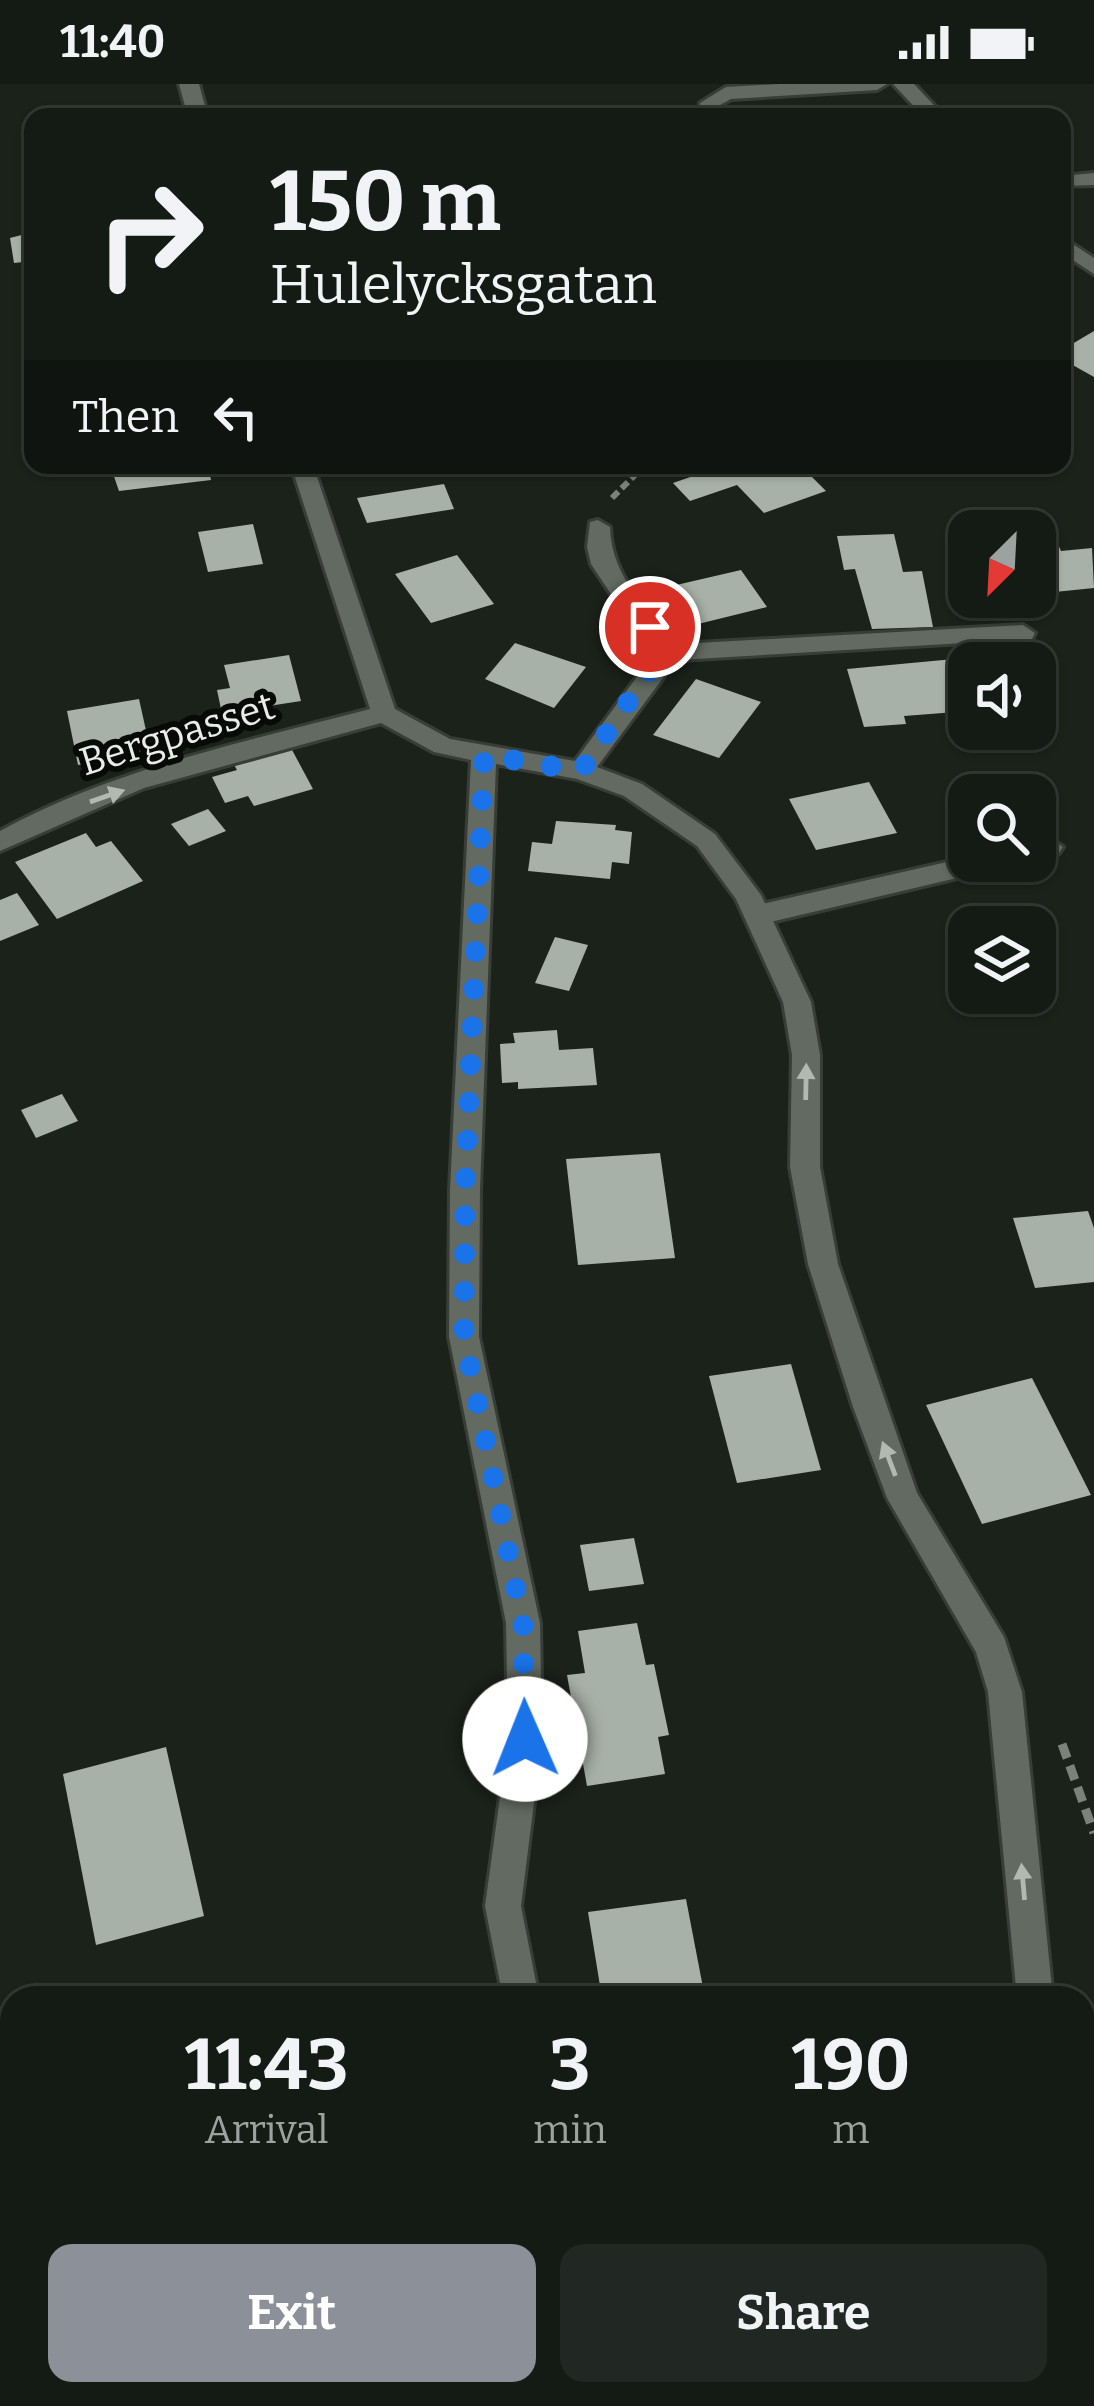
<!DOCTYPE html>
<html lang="en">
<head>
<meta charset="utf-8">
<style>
  :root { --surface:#141a14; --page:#212722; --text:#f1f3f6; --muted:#9da1a0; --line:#333834; --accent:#8c9099 }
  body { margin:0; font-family:Bitter,serif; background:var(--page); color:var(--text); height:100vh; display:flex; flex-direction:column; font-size:45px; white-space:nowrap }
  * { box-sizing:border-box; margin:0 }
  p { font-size:39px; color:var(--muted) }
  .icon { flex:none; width:66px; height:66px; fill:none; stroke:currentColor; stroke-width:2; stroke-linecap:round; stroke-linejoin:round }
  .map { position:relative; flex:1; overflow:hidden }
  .panel { position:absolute; left:0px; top:1902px; width:1095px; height:420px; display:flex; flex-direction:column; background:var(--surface); border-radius:36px 36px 0 0; box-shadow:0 3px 9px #0004,0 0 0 3px var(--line) }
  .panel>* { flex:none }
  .hud { position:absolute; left:24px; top:24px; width:1047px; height:366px; border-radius:24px; box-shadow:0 3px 9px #0004,0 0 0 3px var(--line); background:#141a14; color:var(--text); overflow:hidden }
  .needle { width:78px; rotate:204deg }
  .buttons { position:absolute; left:948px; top:426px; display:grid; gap:24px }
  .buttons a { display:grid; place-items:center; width:108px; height:108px; border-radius:24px; background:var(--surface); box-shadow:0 3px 9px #0004,0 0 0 3px var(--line); font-size:60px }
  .pin { position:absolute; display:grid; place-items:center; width:102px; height:102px; color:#fff; margin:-51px; border:6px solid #fff; border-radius:50%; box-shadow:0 3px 12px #0007 }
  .me { position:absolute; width:132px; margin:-66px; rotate:359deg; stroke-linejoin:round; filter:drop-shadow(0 0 9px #0008) }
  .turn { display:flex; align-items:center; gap:42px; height:252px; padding:0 48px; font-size:54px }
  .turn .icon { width:156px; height:156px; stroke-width:2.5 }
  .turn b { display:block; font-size:84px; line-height:102px }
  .then { display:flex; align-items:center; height:114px; padding:0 48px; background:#0003; gap:24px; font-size:45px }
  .eta { display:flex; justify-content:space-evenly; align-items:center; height:204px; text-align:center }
  .eta b { font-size:72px; font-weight:700; line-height:84px }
  .button { display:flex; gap:24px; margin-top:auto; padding:24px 48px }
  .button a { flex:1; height:138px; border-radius:24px; background:var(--accent); color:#fff; font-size:48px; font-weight:700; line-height:138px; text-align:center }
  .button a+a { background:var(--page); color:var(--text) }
  .status { display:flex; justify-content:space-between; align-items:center; height:84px; padding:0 60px; background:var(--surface); direction:ltr }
  .status svg { height:33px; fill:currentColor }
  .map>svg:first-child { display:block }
  .building { fill:#a8b1a7 }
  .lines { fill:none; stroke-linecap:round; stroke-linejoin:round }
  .service-casing { stroke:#383d37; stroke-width:6 }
  .minor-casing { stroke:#383d37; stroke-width:6 }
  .path-far1 { stroke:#7b817b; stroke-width:6; stroke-dasharray:9 4.5; stroke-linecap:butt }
  .path { stroke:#7b817b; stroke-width:9; stroke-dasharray:15 8; stroke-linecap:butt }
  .service { fill:#626a61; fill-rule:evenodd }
  .minor { fill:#626a61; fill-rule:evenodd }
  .oneway { fill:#b2b9b2 }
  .route { stroke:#1a73e8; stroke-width:21; stroke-dasharray:0 37.8 }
  .labels { text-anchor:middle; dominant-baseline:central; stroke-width:12; stroke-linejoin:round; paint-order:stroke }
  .street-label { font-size:39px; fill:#e8ede8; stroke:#070a07 }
</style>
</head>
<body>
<div class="status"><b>11:40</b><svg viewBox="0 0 49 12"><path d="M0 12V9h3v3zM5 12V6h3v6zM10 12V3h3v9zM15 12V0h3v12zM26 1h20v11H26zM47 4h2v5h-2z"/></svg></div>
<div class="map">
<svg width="1094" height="2322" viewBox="0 0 1094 2322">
  <rect width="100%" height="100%" fill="#1b221a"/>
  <g class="building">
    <polygon points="325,21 330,33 246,33 245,30"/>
    <polygon points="868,24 870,33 812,33 810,26"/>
    <polygon points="33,148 33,177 14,179 10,154"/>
    <polygon points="1094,247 1094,293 1062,275 1062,266"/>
    <polygon points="110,381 208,381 211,396 119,407"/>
    <polygon points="725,381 800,381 826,407 764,429 737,401 690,417 673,399"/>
    <polygon points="444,400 454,425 367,439 357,414"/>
    <polygon points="253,440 263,480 208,488 198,448"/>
    <polygon points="1051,445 1061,467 1092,464 1094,504 1035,510 1035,447"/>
    <polygon points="894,450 903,488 922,487 933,543 872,545 855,485 844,486 837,452"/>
    <polygon points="457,471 494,520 431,539 395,490"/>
    <polygon points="741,486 767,523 698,540 672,502"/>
    <polygon points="515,559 586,583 554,624 485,595"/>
    <polygon points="289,571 301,617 236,627 234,623 221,625 217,606 230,604 224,581"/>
    <polygon points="954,575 969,627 904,632 906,640 864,643 847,585"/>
    <polygon points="696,595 761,618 719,674 653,651"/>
    <polygon points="139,615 151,669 78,681 67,627"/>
    <polygon points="291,664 313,705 254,722 248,712 225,719 212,693 237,686 233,679"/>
    <polygon points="869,698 897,749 816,766 789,715"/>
    <polygon points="208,725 226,747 189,762 171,740"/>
    <polygon points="556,737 616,741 615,746 632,748 629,780 612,778 610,795 528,787 532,758 552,760"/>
    <polygon points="86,749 96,763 111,757 143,797 57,835 15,778"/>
    <polygon points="17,809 39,841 0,857 0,816"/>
    <polygon points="555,853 588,861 569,907 535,899"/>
    <polygon points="557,946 559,966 593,964 597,1001 518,1005 518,998 502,999 500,960 515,959 513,949"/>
    <polygon points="62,1010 78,1037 36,1054 21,1026"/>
    <polygon points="660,1069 675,1174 578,1181 566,1075"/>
    <polygon points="1088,1127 1094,1144 1094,1198 1035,1204 1013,1134"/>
    <polygon points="791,1280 821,1386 737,1399 709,1292"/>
    <polygon points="1032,1294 1091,1411 982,1440 926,1321"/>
    <polygon points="634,1454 644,1500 589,1507 580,1461"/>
    <polygon points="637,1539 646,1581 654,1580 669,1651 658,1653 665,1690 587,1702 567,1591 585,1589 578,1547"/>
    <polygon points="166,1663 204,1832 96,1861 63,1690"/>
    <polygon points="686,1815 705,1914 602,1914 588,1828"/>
    <polygon points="130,2310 204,2310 204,2322 127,2322"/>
    <rect x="766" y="2310" width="101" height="12"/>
  </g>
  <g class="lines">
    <g class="service-casing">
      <g id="service">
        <polygon points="1023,541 1035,549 1032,555 662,577 650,569 662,561"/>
        <polygon points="1050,754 1063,763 1059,769 1035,776 1035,758"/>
        <polygon points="969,773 969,777 1004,777 991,786 758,841 745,831 758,821"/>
      </g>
    </g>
    <g class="minor-casing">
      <g id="minor">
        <polygon points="179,0 199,0 208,33 188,33"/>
        <polygon points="779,0 887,0 877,6 731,15 720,21 720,33 700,33 700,19 726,3"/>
        <polygon points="893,0 914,0 945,33 924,33"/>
        <polygon points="1094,89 1094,101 1062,102 1062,92"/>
        <polygon points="1062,153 1094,174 1094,190 1062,169"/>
        <path d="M 291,381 L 313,381 L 395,625 L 450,655 L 575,677 L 642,586 L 650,569 L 591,480 L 587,463 L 590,438 L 598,436 L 610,443 C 611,495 651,525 674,569 L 663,594 L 597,683 L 642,700 L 715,750 L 761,811 L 811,918 L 820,971 L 820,1083 L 838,1180 L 917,1409 L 1004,1553 L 1022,1608 L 1053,1914 L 1017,1914 L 988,1608 L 976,1568 L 887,1414 L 853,1323 L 808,1180 L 790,1083 L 792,971 L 783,918 L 736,815 L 697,762 L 624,712 L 577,695 L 496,680 L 480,1105 L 479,1253 L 540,1539 L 542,1655 L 521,1822 L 539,1914 L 503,1914 L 485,1822 L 508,1655 L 506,1539 L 449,1253 L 450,1105 L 471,676 L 434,668 L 381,639 L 144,704 L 0,767 L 0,747 C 115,684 245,658 370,625 Z"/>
        <polygon points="1083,2103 1094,2107 1094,2190 1083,2185"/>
        <polygon points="1094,2251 1094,2308 1088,2322 1046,2322 1051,2310 1083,2310 1083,2255"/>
        <polygon points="548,2310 588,2310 585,2322 545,2322"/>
      </g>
    </g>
    <polyline class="path-far1" points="612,414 645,381"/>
    <polyline class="path" points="1062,1660 1094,1749"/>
    <use href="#service" class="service"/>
    <use href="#minor" class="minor"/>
  </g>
  <defs><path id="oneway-solid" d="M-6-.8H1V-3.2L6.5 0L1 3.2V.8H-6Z" transform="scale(3)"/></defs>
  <g class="oneway">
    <use href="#oneway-solid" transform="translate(107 712) rotate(-19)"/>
    <use href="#oneway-solid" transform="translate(806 998) rotate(-89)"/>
    <use href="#oneway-solid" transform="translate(889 1375) rotate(-111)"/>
    <use href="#oneway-solid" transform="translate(1023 1798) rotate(-95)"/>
  </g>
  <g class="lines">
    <polyline class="route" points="525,1655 523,1539 464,1253 465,1106 484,671 581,687 662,569 650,543"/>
  </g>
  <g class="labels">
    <g class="street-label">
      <text transform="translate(177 650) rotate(-17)">Bergpasset</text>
    </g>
  </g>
</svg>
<div class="buttons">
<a><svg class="needle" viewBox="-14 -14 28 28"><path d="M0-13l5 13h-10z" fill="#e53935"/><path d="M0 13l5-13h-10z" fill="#9da1a0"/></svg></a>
<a><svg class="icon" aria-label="sound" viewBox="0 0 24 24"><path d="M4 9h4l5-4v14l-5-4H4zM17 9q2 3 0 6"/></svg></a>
<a><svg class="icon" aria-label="search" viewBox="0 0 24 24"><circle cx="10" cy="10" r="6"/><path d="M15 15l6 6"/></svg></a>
<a><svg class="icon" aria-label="layers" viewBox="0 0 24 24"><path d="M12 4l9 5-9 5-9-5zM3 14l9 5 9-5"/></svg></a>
</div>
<div class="pin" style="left:650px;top:543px;background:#d93025"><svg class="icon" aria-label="arrive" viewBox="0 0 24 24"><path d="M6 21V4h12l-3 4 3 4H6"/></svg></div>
<svg class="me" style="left:525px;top:1655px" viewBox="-20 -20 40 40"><circle r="19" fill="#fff"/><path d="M0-13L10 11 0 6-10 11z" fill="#1a73e8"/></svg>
<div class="hud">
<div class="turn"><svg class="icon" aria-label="right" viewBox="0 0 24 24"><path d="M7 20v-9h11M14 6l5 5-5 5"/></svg><div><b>150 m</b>Hulelycksgatan</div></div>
<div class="then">Then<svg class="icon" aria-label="left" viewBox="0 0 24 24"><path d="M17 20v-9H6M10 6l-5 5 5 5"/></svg></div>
</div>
<section class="panel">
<div class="eta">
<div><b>11:43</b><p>Arrival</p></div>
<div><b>3</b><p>min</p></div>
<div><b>190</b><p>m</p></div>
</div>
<div class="button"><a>Exit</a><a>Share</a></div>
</section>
</div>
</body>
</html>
